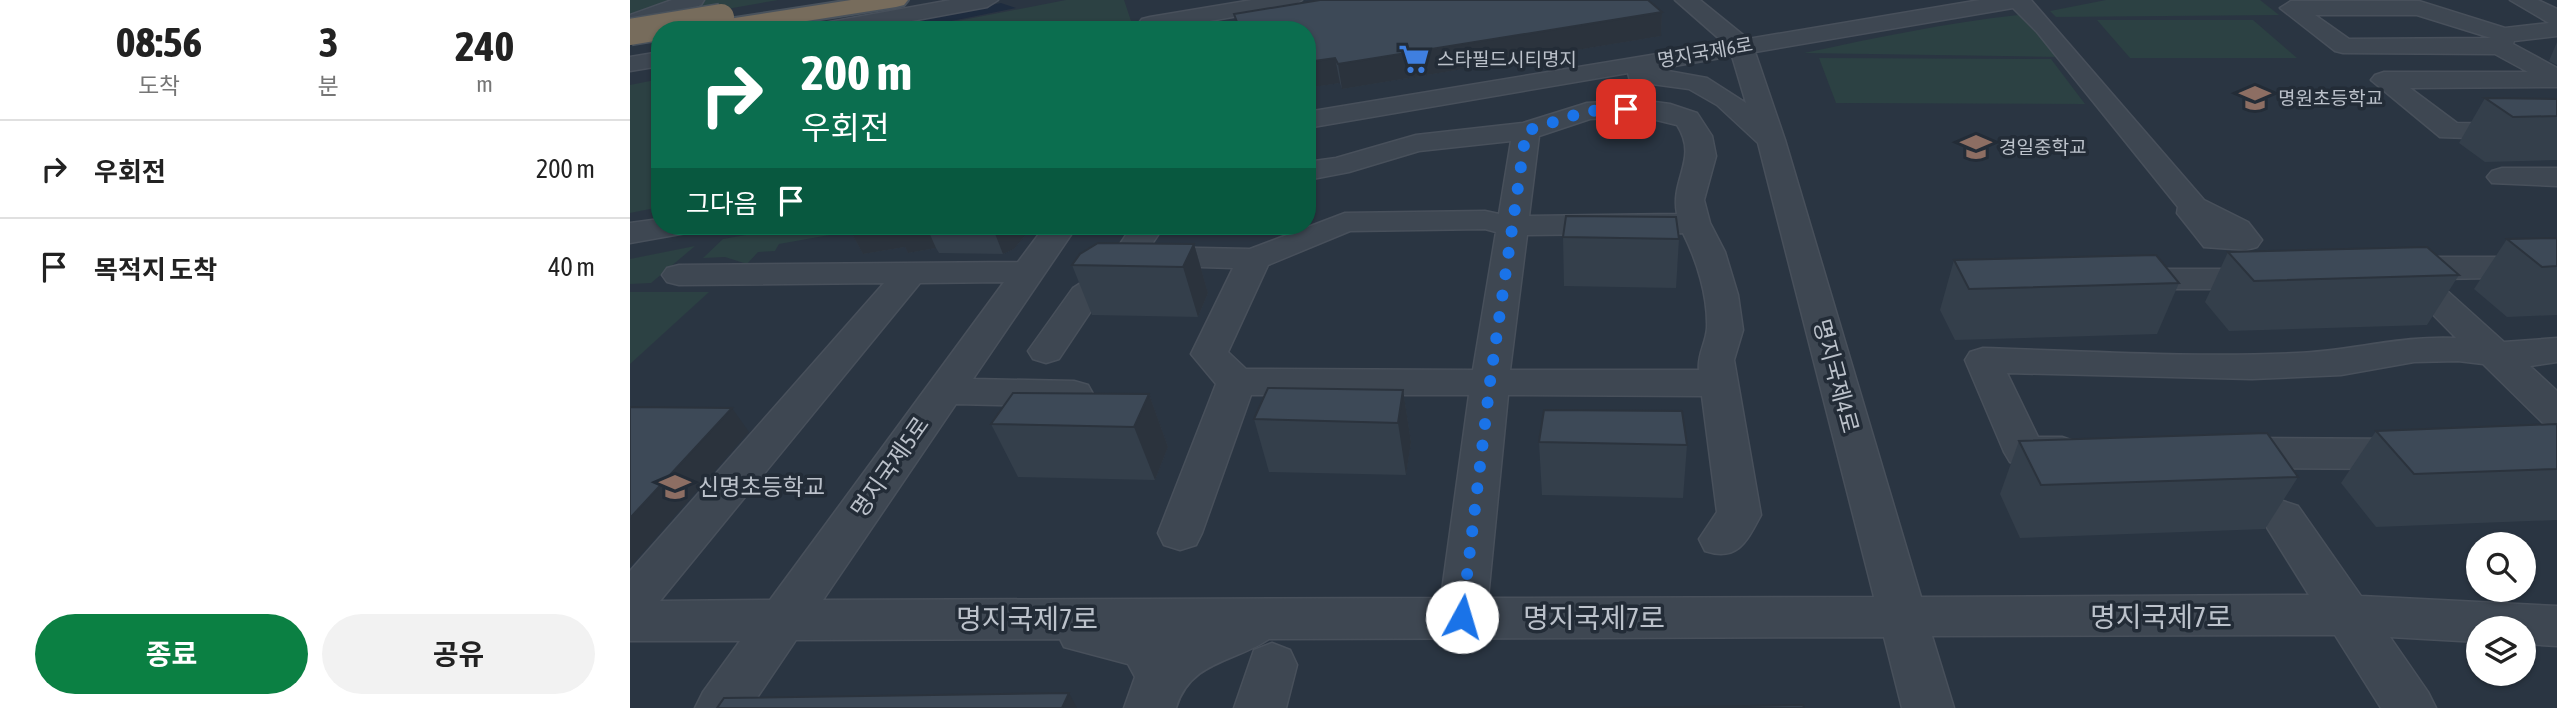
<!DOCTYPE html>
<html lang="ko">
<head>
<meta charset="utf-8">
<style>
  :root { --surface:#fff; --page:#f2f2f2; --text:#222; --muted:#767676; --line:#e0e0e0; --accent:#0b8043 }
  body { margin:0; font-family:"Asap Condensed","Noto Sans KR",sans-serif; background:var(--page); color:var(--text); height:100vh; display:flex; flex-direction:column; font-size:26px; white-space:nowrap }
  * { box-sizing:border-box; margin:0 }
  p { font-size:23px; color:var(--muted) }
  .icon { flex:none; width:38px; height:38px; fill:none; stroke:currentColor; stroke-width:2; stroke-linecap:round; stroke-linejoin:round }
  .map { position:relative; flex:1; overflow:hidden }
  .details { display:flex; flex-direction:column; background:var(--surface); width:630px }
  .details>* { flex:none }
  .banner { position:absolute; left:21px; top:21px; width:665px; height:214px; border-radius:28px; box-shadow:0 2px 5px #0004; background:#0b6e4f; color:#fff; overflow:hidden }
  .buttons { position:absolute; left:1836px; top:532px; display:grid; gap:14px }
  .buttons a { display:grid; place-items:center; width:70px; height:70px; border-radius:50%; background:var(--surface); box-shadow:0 2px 5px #0004; font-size:35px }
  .pin { position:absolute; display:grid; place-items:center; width:60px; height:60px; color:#fff; margin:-30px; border-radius:14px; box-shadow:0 4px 10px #0006 }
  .me { position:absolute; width:77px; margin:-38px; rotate:6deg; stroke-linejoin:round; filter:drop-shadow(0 0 5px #0008) }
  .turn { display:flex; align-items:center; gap:24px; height:147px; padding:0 35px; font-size:32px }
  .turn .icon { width:91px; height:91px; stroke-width:2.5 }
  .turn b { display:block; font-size:49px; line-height:60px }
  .then { display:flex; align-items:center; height:66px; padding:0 35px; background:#0003; gap:14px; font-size:26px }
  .eta { display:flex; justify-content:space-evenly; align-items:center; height:119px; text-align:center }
  .eta b { font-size:42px; font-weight:700; line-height:49px }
  .cta { display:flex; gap:14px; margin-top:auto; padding:14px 35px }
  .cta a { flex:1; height:80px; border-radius:42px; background:var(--accent); color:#fff; font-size:28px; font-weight:700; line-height:80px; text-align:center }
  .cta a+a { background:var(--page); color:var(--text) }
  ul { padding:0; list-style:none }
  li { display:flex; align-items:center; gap:21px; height:98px; padding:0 35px; border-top:2px solid var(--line) }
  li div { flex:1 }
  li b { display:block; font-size:26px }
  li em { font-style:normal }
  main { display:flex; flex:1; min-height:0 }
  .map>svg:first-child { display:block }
  .green { fill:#2c4143 }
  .water { fill:#1e2c3f }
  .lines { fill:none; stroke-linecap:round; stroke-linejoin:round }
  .minor-casing { stroke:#48505b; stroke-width:3 }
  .highway-casing { stroke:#49525c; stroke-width:4 }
  .minor { fill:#3e4752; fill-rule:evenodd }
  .highway { fill:#776c5c; fill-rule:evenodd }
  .highway-bridge-casing { stroke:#49525c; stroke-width:29; stroke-linecap:butt }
  .highway-bridge { stroke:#776c5c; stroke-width:26 }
  .wall { fill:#343f4b }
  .shaded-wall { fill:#2b333d }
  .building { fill:#3d4957; stroke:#2b333d; stroke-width:2 }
  .route { stroke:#1a73e8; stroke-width:12; stroke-dasharray:0 21.6 }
  .labels { text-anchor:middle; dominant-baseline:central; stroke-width:7; stroke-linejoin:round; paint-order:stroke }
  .far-street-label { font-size:19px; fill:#bcc2cb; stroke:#232c37 }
  .far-poi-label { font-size:19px; fill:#bcc2cb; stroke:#232c37; text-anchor:start }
  .street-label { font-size:23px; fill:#bcc2cb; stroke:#232c37 }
  .poi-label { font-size:23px; fill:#bcc2cb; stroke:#232c37; text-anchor:start }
  .near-street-label { font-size:28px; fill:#bcc2cb; stroke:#232c37 }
</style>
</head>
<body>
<main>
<section class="details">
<div class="eta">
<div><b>08:56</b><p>도착</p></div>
<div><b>3</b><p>분</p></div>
<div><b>240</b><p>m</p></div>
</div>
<ul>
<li><svg class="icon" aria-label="right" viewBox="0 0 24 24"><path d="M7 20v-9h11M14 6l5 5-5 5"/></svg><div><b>우회전</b></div><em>200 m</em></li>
<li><svg class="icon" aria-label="arrive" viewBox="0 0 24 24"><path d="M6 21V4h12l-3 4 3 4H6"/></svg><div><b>목적지 도착</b></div><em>40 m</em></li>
</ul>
<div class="cta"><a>종료</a><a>공유</a></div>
</section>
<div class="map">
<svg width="1927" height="708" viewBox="0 0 1927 708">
  <rect width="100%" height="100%" fill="#2a3542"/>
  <g class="green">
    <polygon points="0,0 148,0 0,26"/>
    <polygon points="436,0 494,0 504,30 281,30"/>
    <polygon points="1476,0 1630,0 1649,15 1426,17 1420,11"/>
    <path d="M 1388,15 L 1393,16 L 1430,57 L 1174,53 C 1245,38 1315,23 1388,15 Z"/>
    <polygon points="1467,20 1623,20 1667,58 1500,58"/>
    <polygon points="1189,58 1421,59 1455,104 1206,103"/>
    <polygon points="30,79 30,207 0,213 0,85"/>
    <polygon points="166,226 250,226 149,244 145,251 128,252 117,264 95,257 73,258 93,239"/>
    <polygon points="65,246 21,283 0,284 0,259"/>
    <polygon points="0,292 79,292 0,364"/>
  </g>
  <polygon class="water" points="371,3 386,8 277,30 242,30"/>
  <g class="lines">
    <g class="minor-casing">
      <g id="minor">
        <polygon points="42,0 74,0 71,5 0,30 0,15"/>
        <polygon points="321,0 368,0 357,7 233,30 183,30 194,23"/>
        <polygon points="622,0 672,0 661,7 527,30 512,29 508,24 512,19 520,17"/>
        <path d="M 1045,0 L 1070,0 L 1118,39 L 1350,0 L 1401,0 L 1574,200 L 1618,222 L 1632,240 L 1627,247 L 1616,250 L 1574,247 L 1547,213 L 1548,207 L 1407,32 L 1383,8 L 1125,52 L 1155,140 L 1291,597 L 1679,595 L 1631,518 L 1638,506 L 1653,501 L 1668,506 L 1731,596 L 1927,606 L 1927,646 L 1894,644 L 1894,628 L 1848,628 L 1848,642 L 1760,637 L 1798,692 L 1806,708 L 1751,708 L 1705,635 L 1302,636 L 1324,708 L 1272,708 L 1254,637 L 639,639 C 605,662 560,661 546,708 L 494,708 L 505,677 L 498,664 L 434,647 L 430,639 L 166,640 L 120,708 L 65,708 L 73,692 L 110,641 L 0,641 L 0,571 L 254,283 L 49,285 L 37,282 L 32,275 L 37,268 L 49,265 L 388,262 L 415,226 L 447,226 L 343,379 L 444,381 L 458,385 L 463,394 L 458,403 L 444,407 L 326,404 L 193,600 L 811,598 L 839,395 L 621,395 L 572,533 L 566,545 L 550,550 L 534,545 L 528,533 L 586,384 L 561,354 L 603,268 L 509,265 L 498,282 L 467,302 L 429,359 L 416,363 L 403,359 L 398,351 L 443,288 L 474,268 L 502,226 L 534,226 L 520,247 L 620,249 L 715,213 L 855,211 L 869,214 L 881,141 L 789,151 L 719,172 L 677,180 L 677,162 L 706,158 L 786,135 L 893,123 L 957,103 L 1010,100 L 1040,104 L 1067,113 L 1082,136 L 1086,156 L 1074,200 L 1080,223 L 1095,252 L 1108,295 L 1113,330 L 1104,360 L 1131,515 C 1117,541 1108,562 1075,551 L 1069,539 L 1087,512 L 1072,396 L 878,395 L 858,598 L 1244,597 L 1128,143 L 1087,105 L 1059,89 L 1000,81 L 998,73 L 677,128 L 677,112 L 1094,43 ZM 1102,56 L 1116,103 L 1077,78 L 1027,69 ZM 1010,116 L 1047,125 C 1069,159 1040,178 1047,214 L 899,216 L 909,136 L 960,119 ZM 855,229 L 866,232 L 843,370 L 616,369 L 598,352 L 638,265 L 720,231 ZM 1053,233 C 1067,261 1078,296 1077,328 C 1076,343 1067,355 1069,370 L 880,370 L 897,235 ZM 374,282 L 140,600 L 30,601 L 290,283 Z"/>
        <path d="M 1880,0 L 1908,0 L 1927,9 L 1927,36 L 1884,41 L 1883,44 L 1927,68 L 1927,87 L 1780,88 L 1827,123 L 1927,125 L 1927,141 L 1810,137 L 1741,80 L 1745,75 L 1754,72 L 1898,72 L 1865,54 L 1713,53 L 1705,51 L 1650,8 L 1661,1 L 1789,1 L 1875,28 L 1919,23 ZM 1685,15 L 1787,15 L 1861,38 L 1719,39 Z"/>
        <polygon points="30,52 30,66 0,71 0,57"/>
        <polygon points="1872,168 1927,168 1927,186 1862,183 1857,177 1862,171"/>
        <polygon points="30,219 30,226 61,226 56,233 0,243 0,223"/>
        <path d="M 1797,257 L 1927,257 L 1927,277 L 1804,279 L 1874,342 L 1927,338 L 1927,362 L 1900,366 L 1927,391 L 1927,426 L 1913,423 L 1853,364 L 1828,361 L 1784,362 L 1711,375 L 1622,379 L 1377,373 L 1408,437 L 1432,437 L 1446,442 L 1452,452 L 1446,462 C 1425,469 1401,469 1380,462 L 1374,452 L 1335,360 L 1340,352 L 1353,348 C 1458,351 1563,358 1667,353 C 1720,351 1773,335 1826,338 L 1768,279 L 1785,260 Z"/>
        <polygon points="1496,269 1634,269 1646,272 1651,279 1646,286 1634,289 1496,289 1484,286 1479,279 1484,272"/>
        <polygon points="1603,438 1779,439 1793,444 1799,454 1793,464 1779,469 1603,468 1589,463 1583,453 1589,443"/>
        <polygon points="642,643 660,650 667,665 656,708 604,708 624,650"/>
      </g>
    </g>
    <g class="highway-casing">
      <polygon id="highway" points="221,0 278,0 274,5 266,7 120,30 60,30 63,25 72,23"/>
    </g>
    <use href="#minor" class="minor"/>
    <use href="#highway" class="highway"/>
    <g class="highway-bridge-casing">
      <polyline id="highway-bridge" points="0,32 91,17"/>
    </g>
    <use href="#highway-bridge" class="highway-bridge"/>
  </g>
  <g class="wall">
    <polygon points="1032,12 1031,36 712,89 710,83 677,88 677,30 608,30 604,14"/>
    <polygon points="1927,42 1927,65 1919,61"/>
    <polygon points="1855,98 1927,99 1927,160 1855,162 1829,143"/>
    <polygon points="223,226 403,226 384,249 373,254 309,253 306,248 278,253 275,247 233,254 221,232"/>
    <polygon points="933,237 1049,239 1046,288 934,286"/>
    <polygon points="1927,238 1927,315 1877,317 1844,289 1877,239"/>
    <polygon points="564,244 578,293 568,317 462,315 442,265"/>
    <polygon points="1598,252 1829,275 1797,325 1599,331 1575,302"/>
    <polygon points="1324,260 1549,283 1527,334 1325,340 1310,310"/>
    <polygon points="773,390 781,442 776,475 639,472 624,419"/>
    <polygon points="519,394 538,447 525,480 388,477 361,424"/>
    <polygon points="1927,424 1927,520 1746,527 1711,483 1746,431"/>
    <polygon points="1389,441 1668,477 1635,529 1390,538 1370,494"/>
    <polygon points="909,442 1057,445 1053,498 912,495"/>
  </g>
  <g class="shaded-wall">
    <polygon points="1032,12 1031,36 712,89 708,64"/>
    <polygon points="705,58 710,83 677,88 677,62"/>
    <polygon points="254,226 301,226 298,230 306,248 278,253 275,247 233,254 221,232"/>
    <polygon points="376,226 403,226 384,249 373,254 364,231"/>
    <polygon points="564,244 578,293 568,317 553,267"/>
    <polygon points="773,390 781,442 776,475 768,423"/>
    <polygon points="519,394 538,447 525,480 504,427"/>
    <polygon points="102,408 119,432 0,567 0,518"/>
    <polygon points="439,693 447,708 432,708"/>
  </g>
  <g class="building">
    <polygon points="690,0 1018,0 1032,12 708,64 705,58 677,62 677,30 610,30 604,14"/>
    <polygon points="1855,98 1927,99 1927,116 1883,117"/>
    <polygon points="936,216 1046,217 1049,239 933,237"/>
    <polygon points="223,226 254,226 221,232"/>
    <polygon points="267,226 292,226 266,230"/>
    <polygon points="300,226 376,226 364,231 298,230"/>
    <polygon points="1927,238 1927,266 1912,267 1877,239"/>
    <polygon points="468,243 564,244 553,267 442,265 450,254"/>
    <polygon points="1797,247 1829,275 1624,281 1598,252"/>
    <polygon points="1526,255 1549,283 1339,289 1324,260"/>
    <polygon points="638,388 773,390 768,423 624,419"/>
    <polygon points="383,393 519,394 504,427 361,424"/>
    <polygon points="0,407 102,408 0,518"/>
    <polygon points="914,410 1052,411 1057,445 909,442"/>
    <polygon points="1927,424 1927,469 1784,474 1746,431"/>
    <polygon points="1637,433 1668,477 1411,485 1389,441"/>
    <polygon points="439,693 432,708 87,708 94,698"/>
    <polygon points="1173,705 1174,708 990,708"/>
  </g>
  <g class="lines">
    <polyline class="route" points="832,617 860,382 896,131 957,111 996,109"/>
  </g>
  <defs>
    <g id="supermarket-bare" transform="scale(2.415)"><path d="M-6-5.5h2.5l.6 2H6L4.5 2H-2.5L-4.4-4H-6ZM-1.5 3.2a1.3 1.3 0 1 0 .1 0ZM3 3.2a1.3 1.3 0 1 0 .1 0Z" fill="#3f7fe0" stroke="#232c37" stroke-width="2.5" paint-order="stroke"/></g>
    <g id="school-bare" transform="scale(2.415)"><path d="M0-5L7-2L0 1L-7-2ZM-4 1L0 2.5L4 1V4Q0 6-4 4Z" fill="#8d6e63" stroke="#232c37" stroke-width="2.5" paint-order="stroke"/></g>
  </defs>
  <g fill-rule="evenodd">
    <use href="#supermarket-bare" x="784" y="59"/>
    <use href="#school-bare" x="1625" y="98"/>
    <use href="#school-bare" x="1346" y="147"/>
    <use href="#school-bare" x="45" y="487"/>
  </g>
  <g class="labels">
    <g class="far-street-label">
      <text transform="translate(1075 52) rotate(-10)">명지국제6로</text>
    </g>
    <g class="far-poi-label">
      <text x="807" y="59">스타필드시티명지</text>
      <text x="1648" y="98">명원초등학교</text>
      <text x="1369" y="147">경일중학교</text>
    </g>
    <g class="street-label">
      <text transform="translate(1206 376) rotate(75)">명지국제4로</text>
      <text transform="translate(260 467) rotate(-55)">명지국제5로</text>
    </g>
    <g class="poi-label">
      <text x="68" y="487">신명초등학교</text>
    </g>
    <g class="near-street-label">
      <text x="1531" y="617">명지국제7로</text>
      <text x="964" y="618">명지국제7로</text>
      <text x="397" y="619">명지국제7로</text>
    </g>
  </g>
</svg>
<div class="buttons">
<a><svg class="icon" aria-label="search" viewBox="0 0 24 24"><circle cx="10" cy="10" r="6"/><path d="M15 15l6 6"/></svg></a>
<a><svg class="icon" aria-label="layers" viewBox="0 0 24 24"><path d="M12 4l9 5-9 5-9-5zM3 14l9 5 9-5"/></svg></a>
</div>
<div class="pin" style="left:996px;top:109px;background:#d93025"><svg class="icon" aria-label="arrive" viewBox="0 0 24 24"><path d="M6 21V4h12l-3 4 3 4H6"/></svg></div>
<svg class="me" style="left:832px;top:617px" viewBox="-20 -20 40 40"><circle r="19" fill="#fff"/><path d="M0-13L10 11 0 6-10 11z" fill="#1a73e8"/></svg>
<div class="banner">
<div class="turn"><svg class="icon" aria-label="right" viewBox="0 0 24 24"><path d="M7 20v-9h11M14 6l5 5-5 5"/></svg><div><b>200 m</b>우회전</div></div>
<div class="then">그다음<svg class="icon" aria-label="arrive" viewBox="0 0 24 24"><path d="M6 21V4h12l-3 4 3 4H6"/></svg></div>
</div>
</div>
</main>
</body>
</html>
